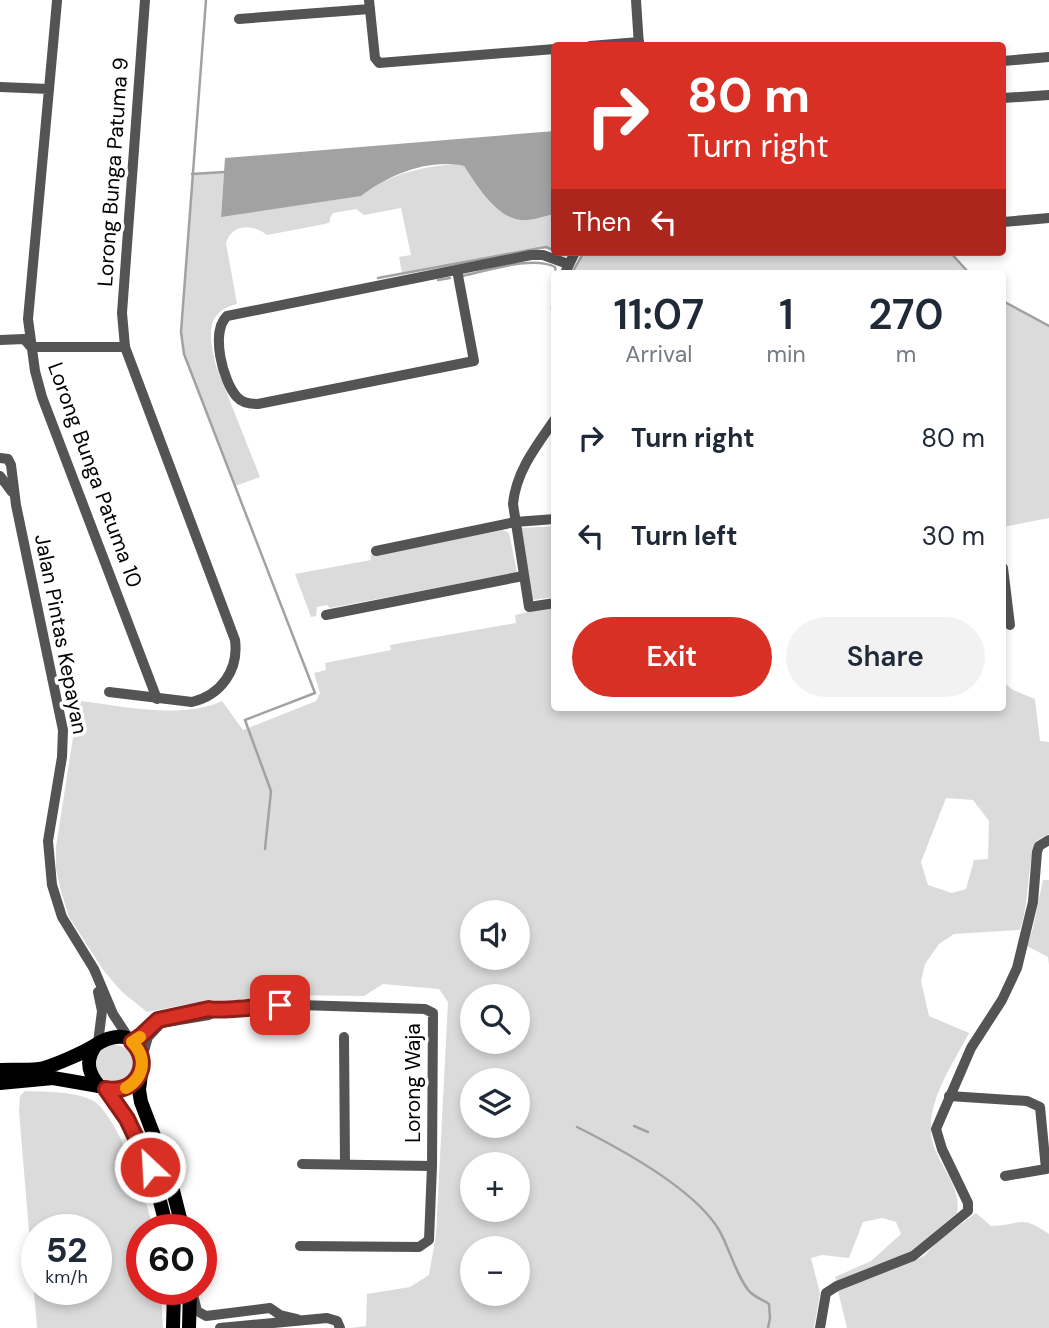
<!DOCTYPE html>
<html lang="en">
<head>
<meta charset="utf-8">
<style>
  :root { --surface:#fff; --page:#f2f2f3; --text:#1f2937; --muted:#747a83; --accent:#d93025 }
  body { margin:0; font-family:"DM Sans",sans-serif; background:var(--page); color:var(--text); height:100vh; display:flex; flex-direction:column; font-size:26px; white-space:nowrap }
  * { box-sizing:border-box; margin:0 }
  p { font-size:23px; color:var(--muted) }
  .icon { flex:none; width:38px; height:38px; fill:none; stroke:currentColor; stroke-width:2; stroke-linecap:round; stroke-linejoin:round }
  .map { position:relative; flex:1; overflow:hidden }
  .details { position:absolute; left:551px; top:270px; width:455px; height:441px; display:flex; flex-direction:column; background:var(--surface); border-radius:7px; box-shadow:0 4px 10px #0003 }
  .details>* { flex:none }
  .banner { position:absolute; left:551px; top:42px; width:455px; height:214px; border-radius:7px; box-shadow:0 4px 10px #0003; background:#d93025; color:#fff; overflow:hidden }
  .buttons { position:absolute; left:460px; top:900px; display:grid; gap:14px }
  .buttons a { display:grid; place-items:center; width:70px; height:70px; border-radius:50%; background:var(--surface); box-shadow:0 4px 10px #0003; font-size:35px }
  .speed { position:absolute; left:21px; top:1214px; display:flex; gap:14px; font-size:35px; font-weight:700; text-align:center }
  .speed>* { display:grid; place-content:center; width:91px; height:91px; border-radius:50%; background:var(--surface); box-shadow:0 4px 10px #0003; line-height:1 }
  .speed small { font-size:18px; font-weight:400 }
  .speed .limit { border:10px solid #d22; background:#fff; color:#111 }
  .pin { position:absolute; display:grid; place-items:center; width:60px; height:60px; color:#fff; margin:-30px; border-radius:14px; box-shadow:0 4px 10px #0006 }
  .me { position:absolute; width:77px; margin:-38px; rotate:335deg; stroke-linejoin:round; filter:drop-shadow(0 0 5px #0008) }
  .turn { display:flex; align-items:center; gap:24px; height:147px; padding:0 21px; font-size:32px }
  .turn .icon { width:91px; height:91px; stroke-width:2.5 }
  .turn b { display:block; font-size:49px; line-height:60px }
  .then { display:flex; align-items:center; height:66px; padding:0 21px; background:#0003; gap:14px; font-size:26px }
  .eta { display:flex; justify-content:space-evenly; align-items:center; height:119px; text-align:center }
  .eta b { font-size:42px; font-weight:600; line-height:49px }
  .button { display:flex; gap:14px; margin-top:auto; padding:14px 21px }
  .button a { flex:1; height:80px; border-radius:42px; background:var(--accent); color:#fff; font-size:28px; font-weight:600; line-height:80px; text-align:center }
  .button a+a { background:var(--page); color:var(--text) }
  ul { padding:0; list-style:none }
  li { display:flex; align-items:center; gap:21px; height:98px; padding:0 21px }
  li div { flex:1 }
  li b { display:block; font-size:26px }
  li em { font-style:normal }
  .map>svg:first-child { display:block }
  .green { fill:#dbdbdb; fill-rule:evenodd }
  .water { fill:#a2a2a2 }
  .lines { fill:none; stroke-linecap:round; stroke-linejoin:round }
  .stream { stroke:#a2a2a2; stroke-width:2.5 }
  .minor { stroke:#545454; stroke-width:10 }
  .major { stroke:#000; stroke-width:14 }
  .route-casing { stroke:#8d1f18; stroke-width:18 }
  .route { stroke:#d93025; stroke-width:12 }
  .slow { stroke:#f59e0b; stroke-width:12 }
  .labels { text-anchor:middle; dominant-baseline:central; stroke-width:7; stroke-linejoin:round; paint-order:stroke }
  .street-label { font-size:21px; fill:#000; stroke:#fff }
</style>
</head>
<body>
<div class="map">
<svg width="1049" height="1328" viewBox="0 0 1049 1328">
  <rect width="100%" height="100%" fill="#fff"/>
  <g class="green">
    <path d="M 454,164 L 464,166 C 476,184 496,218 521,220 C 532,221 544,216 555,214 L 555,251 L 545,247 L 402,273 L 399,257 L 411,255 L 401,208 L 364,215 L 356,209 L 333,213 L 330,218 L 330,222 L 325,224 L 267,235 C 253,224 232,223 226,243 L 237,304 C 203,312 210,339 216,366 L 260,477 L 235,486 L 184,354 L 181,332 L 192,174 L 224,172 L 221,216 L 360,196 C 388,175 419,167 454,164 Z"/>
    <polygon points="584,252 950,252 969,273 572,273"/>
    <polygon points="1003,301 1049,326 1049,518 1003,527"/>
    <polygon points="555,526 555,597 532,600 520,528"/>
    <polygon points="503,530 509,533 517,572 515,573 330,608 327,605 317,607 316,616 311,617 295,574 371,560 370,555"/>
    <path d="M 555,606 L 555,707 L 1003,707 L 1003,682 L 1013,690 L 1035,699 L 1040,741 L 1049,742 L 1049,834 L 1036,841 C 1026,870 1030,901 1020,930 L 954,934 L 939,944 L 925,964 L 921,981 L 929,1016 L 969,1033 C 954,1062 928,1099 931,1133 C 933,1161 963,1185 957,1213 L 909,1253 L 837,1282 L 835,1277 L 871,1261 L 901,1234 L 896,1222 L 882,1218 L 863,1222 L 849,1258 L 822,1255 L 811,1258 L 820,1293 L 814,1328 L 350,1328 L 366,1326 L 367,1294 L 410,1287 L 429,1275 L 436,1235 L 448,1002 L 439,989 L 383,984 L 364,996 L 289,995 L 184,1005 L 147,1012 L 122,992 L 104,971 L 69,917 L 61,891 L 56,869 L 56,847 L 74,731 L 67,699 C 112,704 180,721 222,701 L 243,730 L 316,701 L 320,693 L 314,673 L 326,670 L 325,663 L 391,650 L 390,645 L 516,623 L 515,615 ZM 946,798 L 973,800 L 989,821 L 988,859 L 974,860 L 966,889 L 952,893 L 928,885 L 921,862 ZM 472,912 L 518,912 L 518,957 L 472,957 ZM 472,996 L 518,996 L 518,1041 L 472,1041 ZM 472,1080 L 518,1080 L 518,1125 L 472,1125 ZM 472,1164 L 518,1164 L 518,1209 L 472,1209 ZM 472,1248 L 518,1248 L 518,1293 L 472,1293 Z"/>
    <polygon points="1043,880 1049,880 1049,965 1048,957 1027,946 1033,928"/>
    <path d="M 111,1044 C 131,1045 140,1062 130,1079 L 106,1085 L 93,1070 L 98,1051 Z"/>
    <path d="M 25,1091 C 44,1092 79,1091 95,1102 C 118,1118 149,1202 153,1230 L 142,1230 L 142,1290 L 161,1290 L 163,1328 L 37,1328 L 19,1111 L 20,1096 ZM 37,1230 L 96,1230 L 96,1290 L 37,1290 Z"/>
    <path d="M 976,1213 L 991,1226 C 1021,1226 1019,1213 1049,1234 L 1049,1328 L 847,1328 L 838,1291 L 924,1256 L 938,1241 Z"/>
  </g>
  <path class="water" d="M 555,131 L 555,214 C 544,216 532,221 521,220 C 496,218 476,184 464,166 C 429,158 388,175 361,196 L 221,217 L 225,158 Z"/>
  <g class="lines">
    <g class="stream">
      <polyline points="206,0 181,332 184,354 315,693 245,720 271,791 265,849"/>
      <polyline points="192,174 224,172"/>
      <polyline points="557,252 564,252"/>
      <polyline points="950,252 969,273"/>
      <polyline points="572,273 584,252"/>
      <path d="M 462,276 C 487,271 533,255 555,267 L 556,273"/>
      <polyline points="378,278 546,247 555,251"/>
      <polyline points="438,280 450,278"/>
      <polyline points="555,282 552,308 555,324"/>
      <polyline points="1003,301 1049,326"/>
      <polyline points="634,1126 648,1132"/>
      <path d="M 577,1127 C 619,1148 694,1188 719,1230 C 729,1247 737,1278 750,1292 C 755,1297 763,1300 769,1304 L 770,1318 L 768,1328"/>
    </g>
    <g class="minor">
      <polyline points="369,0 375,58 379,63 555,49"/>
      <polyline points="636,0 639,46"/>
      <polyline points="239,19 370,9"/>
      <polyline points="590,46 639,42"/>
      <polyline points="1003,61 1049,57"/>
      <polyline points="0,87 49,89 28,319 35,371 42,397 157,699"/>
      <polyline points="49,89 57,1"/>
      <polyline points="1003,98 1049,95"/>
      <polyline points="1003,222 1049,218"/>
      <path d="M 457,270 L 474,361 L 258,404 C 250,404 242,403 237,397 C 223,382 210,332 227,316 L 531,255 L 543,255 L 568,264"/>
      <polyline points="565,273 575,252"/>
      <polyline points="0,340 24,339 31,347 125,347"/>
      <path d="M 555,419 C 537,445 516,471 513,504 L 529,607 L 555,603"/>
      <polyline points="0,458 8,459 11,465 16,505 63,730 62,757 48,841 52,885 62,917 94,969 113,1014 130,1040"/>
      <polyline points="0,476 12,492"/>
      <polyline points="376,551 515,522 555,519"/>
      <polyline points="1003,568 1010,625"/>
      <polyline points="326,615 523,576"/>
      <path d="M 109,692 L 192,702 C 221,695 239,670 235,640 L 125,347 L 122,313 L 145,0"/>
      <polyline points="344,1037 345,1164"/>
      <polyline points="98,1043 102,1011 98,992"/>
      <polyline points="142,1058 148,1037 161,1023 209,1015 216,1011 236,1007 300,1005 425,1009 433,1013 432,1166 429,1240 419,1247 300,1246"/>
      <polyline points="949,1096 1027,1101 1040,1107 1046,1169 1005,1176"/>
      <polyline points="302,1164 432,1166"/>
      <polyline points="193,1295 197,1311 206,1316 270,1308 280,1315 297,1319"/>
      <polyline points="220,1328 327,1318 337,1321 340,1328"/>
      <polyline points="820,1328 826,1293 837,1286 913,1256 968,1211 968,1203 942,1149 936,1129 971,1048 1002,1000 1017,968 1033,902 1037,852 1039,846 1049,840"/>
    </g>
    <g class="major">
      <path d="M 0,1070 C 14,1069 31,1071 44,1068 C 57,1064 83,1053 94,1046 C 112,1034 135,1030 142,1057 C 148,1084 119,1094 99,1086 C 88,1073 85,1061 95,1046"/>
      <polyline points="141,1074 139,1090 141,1102 169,1175 183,1230"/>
      <polyline points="0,1083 53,1078 99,1086"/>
      <path d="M 106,1089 C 113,1100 122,1110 128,1121 C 147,1156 159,1192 167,1230"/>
      <polyline points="173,1328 174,1290"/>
      <polyline points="189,1328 190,1290"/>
    </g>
  </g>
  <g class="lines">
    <g class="route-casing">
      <path id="route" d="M 150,1167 L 127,1119 L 106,1089 C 136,1095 154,1063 132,1042 L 142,1035 L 158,1020 L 209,1009 C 219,1012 265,1006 280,1005"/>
    </g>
    <use href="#route" class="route"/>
    <path class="slow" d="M 126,1088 C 145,1077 147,1057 132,1042 L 140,1037"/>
  </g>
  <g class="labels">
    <g class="street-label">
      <text transform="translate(113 172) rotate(-86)">Lorong Bunga Patuma 9</text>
      <text transform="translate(95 475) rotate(70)">Lorong Bunga Patuma 10</text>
      <text transform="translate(61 634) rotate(79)">Jalan Pintas Kepayan</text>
      <text transform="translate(413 1083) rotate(-90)">Lorong Waja</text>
    </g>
  </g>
</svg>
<div class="buttons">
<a><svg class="icon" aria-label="sound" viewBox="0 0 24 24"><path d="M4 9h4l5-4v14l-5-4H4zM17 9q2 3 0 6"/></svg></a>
<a><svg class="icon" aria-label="search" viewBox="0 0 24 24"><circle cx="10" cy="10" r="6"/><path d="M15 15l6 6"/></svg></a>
<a><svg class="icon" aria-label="layers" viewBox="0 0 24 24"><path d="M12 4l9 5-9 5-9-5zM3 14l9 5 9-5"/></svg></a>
<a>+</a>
<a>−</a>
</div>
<div class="speed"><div>52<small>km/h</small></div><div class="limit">60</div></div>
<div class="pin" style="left:280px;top:1005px;background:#d93025"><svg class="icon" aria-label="arrive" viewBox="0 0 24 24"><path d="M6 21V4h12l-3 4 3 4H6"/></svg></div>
<svg class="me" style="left:150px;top:1167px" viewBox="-20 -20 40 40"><circle r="17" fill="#d93025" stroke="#fff" stroke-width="3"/><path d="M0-11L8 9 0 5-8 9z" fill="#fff"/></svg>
<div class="banner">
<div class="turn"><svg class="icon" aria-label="right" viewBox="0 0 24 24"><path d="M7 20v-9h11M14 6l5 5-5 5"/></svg><div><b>80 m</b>Turn right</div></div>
<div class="then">Then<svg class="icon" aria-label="left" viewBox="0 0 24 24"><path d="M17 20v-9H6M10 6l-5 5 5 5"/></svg></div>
</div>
<section class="details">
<div class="eta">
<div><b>11:07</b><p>Arrival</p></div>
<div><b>1</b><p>min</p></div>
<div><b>270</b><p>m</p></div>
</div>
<ul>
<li><svg class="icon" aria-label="right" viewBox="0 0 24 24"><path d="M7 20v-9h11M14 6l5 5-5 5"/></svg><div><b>Turn right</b></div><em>80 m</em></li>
<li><svg class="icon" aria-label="left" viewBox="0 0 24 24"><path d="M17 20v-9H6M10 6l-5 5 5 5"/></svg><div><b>Turn left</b></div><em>30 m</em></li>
</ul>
<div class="button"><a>Exit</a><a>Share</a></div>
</section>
</div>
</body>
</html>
